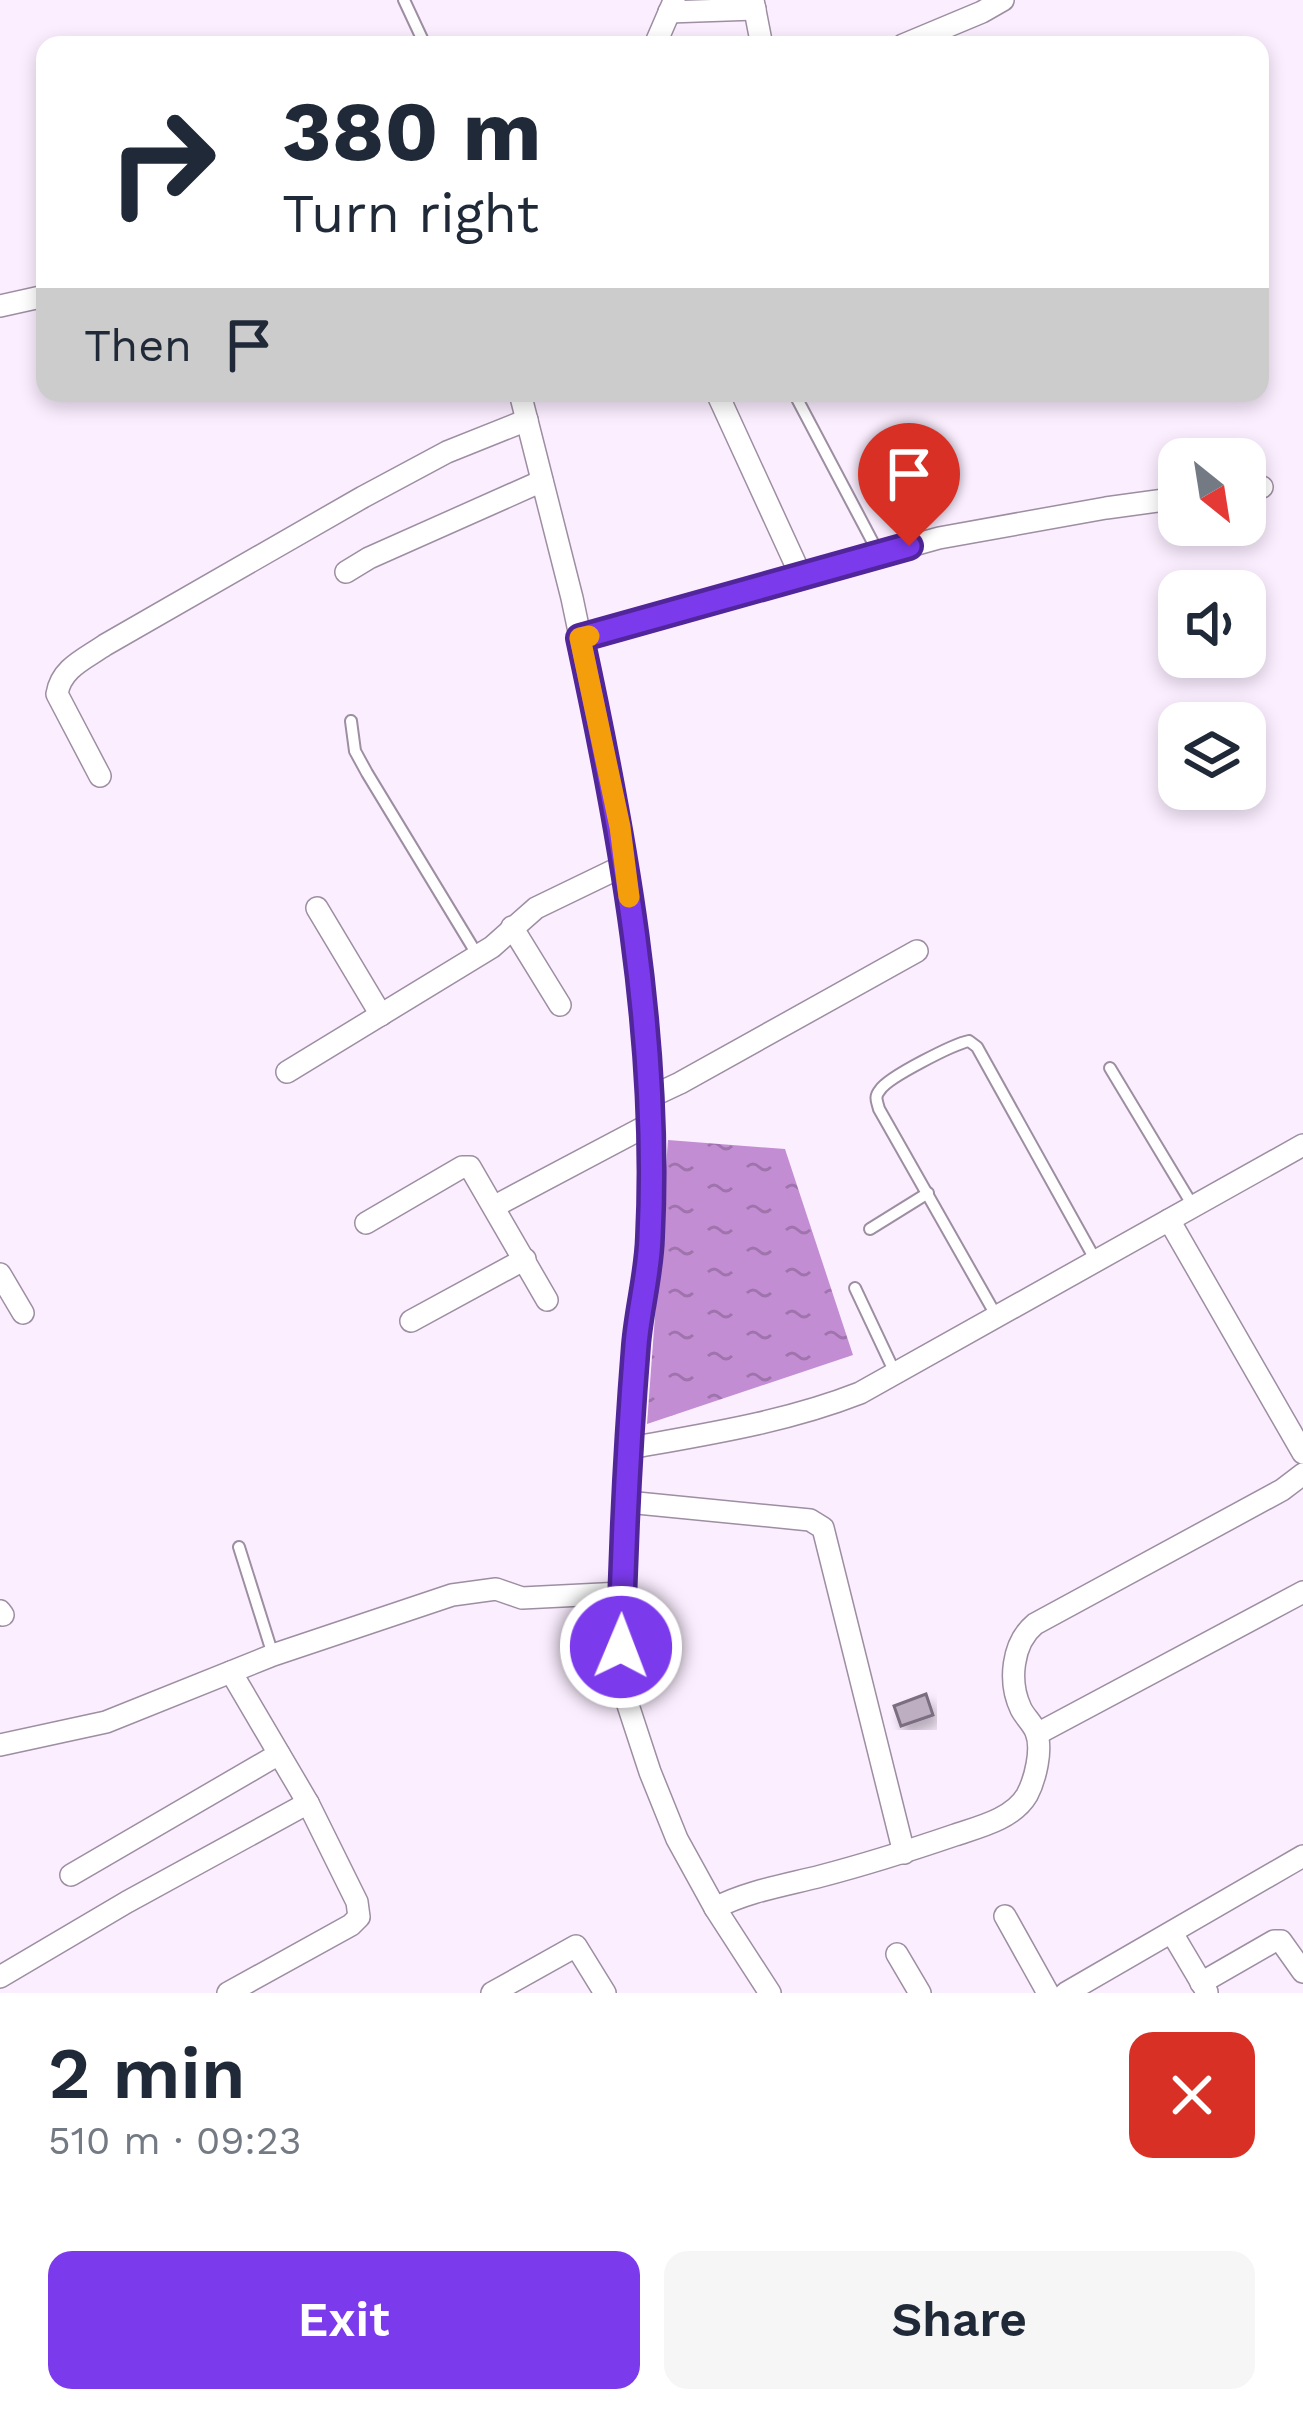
<!DOCTYPE html>
<html lang="en">
<head>
<meta charset="utf-8">
<style>
  :root { --surface:#fff; --page:#f6f6f7; --text:#1f2937; --muted:#747a83; --accent:#7c3aed }
  body { margin:0; font-family:"Work Sans",sans-serif; background:var(--page); color:var(--text); height:100vh; display:flex; flex-direction:column; font-size:45px; white-space:nowrap }
  * { box-sizing:border-box; margin:0 }
  p { font-size:39px; color:var(--muted) }
  .icon { flex:none; width:66px; height:66px; fill:none; stroke:currentColor; stroke-width:2; stroke-linecap:round; stroke-linejoin:round }
  .map { position:relative; height:1993px; overflow:hidden }
  .details { display:flex; flex-direction:column; background:var(--surface); flex:1 }
  .details>* { flex:none }
  .banner { position:absolute; left:36px; top:36px; width:1233px; height:366px; border-radius:24px; box-shadow:0 6px 18px #0003; background:#fff; color:var(--text); overflow:hidden }
  .needle { width:78px; rotate:150deg }
  .fabs { position:absolute; left:1158px; top:438px; display:grid; gap:24px }
  .fabs a { display:grid; place-items:center; width:108px; height:108px; border-radius:24px; background:var(--surface); box-shadow:0 6px 18px #0003; font-size:60px }
  .pin { position:absolute; display:grid; place-items:center; width:102px; height:102px; color:#fff; margin:-123px -51px; border-radius:50% 50% 50% 0; rotate:-45deg; box-shadow:0 0 12px #0007 }
  .pin .icon { rotate:45deg }
  .me { position:absolute; width:132px; margin:-66px; rotate:1deg; stroke-linejoin:round; filter:drop-shadow(0 0 9px #0008) }
  .turn { display:flex; align-items:center; gap:42px; height:252px; padding:0 48px; font-size:54px }
  .turn .icon { width:156px; height:156px; stroke-width:2.5 }
  .turn b { display:block; font-size:84px; line-height:102px }
  .then { display:flex; align-items:center; height:114px; padding:0 48px; background:#0003; gap:24px; font-size:45px }
  .round { display:grid; place-items:center; flex:none; width:126px; height:126px; border-radius:24px; background:var(--page) }
  .head { display:flex; align-items:center; justify-content:space-between; height:204px; padding:0 48px }
  h1 { font-size:72px; font-weight:600; line-height:90px }
  .primary-button { display:flex; gap:24px; margin-top:auto; padding:24px 48px }
  .primary-button a { flex:1; height:138px; border-radius:24px; background:var(--accent); color:#fff; font-size:48px; font-weight:600; line-height:138px; text-align:center }
  .primary-button a+a { background:var(--page); color:var(--text) }
  .map>svg:first-child { display:block }
  .water { fill:url(#water-ripples) }
  .building { fill:#bdaec2; stroke:#7c6e81; stroke-width:3; filter:url(#shadow) }
  .lines { fill:none; stroke-linecap:round; stroke-linejoin:round }
  .lane-casing { stroke:#9d8ea2; stroke-width:14 }
  .street-casing { stroke:#9d8ea2; stroke-width:24 }
  .lane { stroke:#fff; stroke-width:10 }
  .street { stroke:#fff; stroke-width:21 }
  .route-casing { stroke:#51269a; stroke-width:30 }
  .route { stroke:#7c3aed; stroke-width:21 }
  .slow { stroke:#f59e0b; stroke-width:21 }
</style>
</head>
<body>
<div class="map">
<svg width="1303" height="1993" viewBox="0 0 1303 1993">
  <defs>
    <pattern id="water-ripples" width="26" height="14" patternUnits="userSpaceOnUse" patternTransform="scale(3)"><rect width="26" height="14" fill="#c38dd3"/><path d="M2 4q2-2 4 0t4 0M15 11q2-2 4 0t4 0" fill="none" stroke="#9f73ac"/></pattern>
    <filter id="shadow"><feDropShadow dx="5.5" dy="9" stdDeviation="6" flood-color="#0004"/></filter>
  </defs>
  <rect width="100%" height="100%" fill="#fbeeff"/>
  <polygon class="water" points="668,1140 785,1149 853,1355 647,1424"/>
  <polygon class="building" points="926,1694 933,1715 901,1726 894,1706"/>
  <g class="lines">
    <g class="lane-casing">
      <g id="lane">
        <polyline points="404,0 425,45"/>
        <polyline points="794,393 879,554"/>
        <polyline points="351,721 355,751 367,773 478,956"/>
        <polyline points="1110,1068 1193,1206"/>
        <polyline points="870,1229 928,1193"/>
        <polyline points="855,1288 896,1375"/>
        <path d="M 997,1317 L 879,1109 C 877,1101 874,1097 880,1090 C 888,1077 954,1044 969,1041 L 977,1047 L 1096,1261"/>
        <polyline points="239,1547 273,1655"/>
      </g>
    </g>
    <g class="street-casing">
      <g id="street">
        <polyline points="753,0 761,41"/>
        <polyline points="669,12 755,9"/>
        <polyline points="655,45 674,1"/>
        <polyline points="903,45 982,12 1003,0"/>
        <polyline points="0,306 45,296"/>
        <polyline points="520,393 572,598 620,827 643,1017 650,1124 650,1239 637,1340 623,1563 621,1647 628,1705 650,1772 677,1839 715,1908 770,1993"/>
        <polyline points="717,393 801,576"/>
        <polyline points="1245,490 1262,487"/>
        <polyline points="346,572 369,558 542,481"/>
        <polyline points="581,638 939,538 1106,508 1179,498"/>
        <path d="M 100,776 L 57,694 C 61,668 85,659 105,645 L 363,497 L 447,452 L 527,420"/>
        <polyline points="317,908 381,1015"/>
        <polyline points="512,927 560,1005"/>
        <polyline points="287,1072 492,947 536,908 625,865"/>
        <polyline points="648,1098 680,1083 917,951"/>
        <polyline points="495,1206 650,1124"/>
        <polyline points="1169,1220 1303,1453"/>
        <polyline points="366,1223 462,1167 470,1167 547,1300"/>
        <polyline points="0,1274 23,1313"/>
        <polyline points="411,1321 525,1259"/>
        <path d="M 630,1448 C 708,1434 786,1422 860,1393 L 1303,1145"/>
        <polyline points="627,1502 810,1520 823,1528 904,1853"/>
        <polyline points="0,1611 3,1615"/>
        <polyline points="1037,1734 1303,1592"/>
        <polyline points="0,1745 106,1722 273,1655 452,1595 496,1589 522,1598 622,1593"/>
        <polyline points="71,1875 279,1754"/>
        <path d="M 715,1908 C 748,1891 786,1885 821,1876 C 867,1864 911,1850 955,1835 C 979,1827 1013,1819 1027,1795 C 1035,1780 1043,1749 1036,1732 C 1033,1724 1025,1717 1021,1709 C 1008,1682 1012,1643 1035,1624 L 1282,1490 L 1303,1474"/>
        <polyline points="1005,1916 1048,1993"/>
        <polyline points="1172,1933 1207,1992"/>
        <polyline points="897,1954 920,1993"/>
        <polyline points="0,1977 127,1902 308,1803"/>
        <polyline points="1201,1983 1274,1941 1281,1941 1303,1972"/>
        <polyline points="228,1993 351,1925 359,1917 357,1902 308,1803 231,1672"/>
        <polyline points="492,1993 576,1946 605,1993"/>
        <polyline points="1066,1993 1303,1856"/>
      </g>
    </g>
    <use href="#lane" class="lane"/>
    <use href="#street" class="street"/>
  </g>
  <g class="lines">
    <g class="route-casing">
      <path id="route" d="M 621,1647 C 623,1547 628,1445 636,1345 C 639,1309 649,1273 650,1237 C 660,1037 622,832 580,638 L 909,546"/>
    </g>
    <use href="#route" class="route"/>
    <polyline class="slow" points="589,636 580,638 620,827 629,897"/>
  </g>
</svg>
<div class="fabs">
<a><svg class="needle" viewBox="-14 -14 28 28"><path d="M0-13l5 13h-10z" fill="#e53935"/><path d="M0 13l5-13h-10z" fill="#747a83"/></svg></a>
<a><svg class="icon" aria-label="sound" viewBox="0 0 24 24"><path d="M4 9h4l5-4v14l-5-4H4zM17 9q2 3 0 6"/></svg></a>
<a><svg class="icon" aria-label="layers" viewBox="0 0 24 24"><path d="M12 4l9 5-9 5-9-5zM3 14l9 5 9-5"/></svg></a>
</div>
<div class="pin" style="left:909px;top:546px;background:#d93025"><svg class="icon" aria-label="arrive" viewBox="0 0 24 24"><path d="M6 21V4h12l-3 4 3 4H6"/></svg></div>
<svg class="me" style="left:621px;top:1647px" viewBox="-20 -20 40 40"><circle r="17" fill="#7c3aed" stroke="#fff" stroke-width="3"/><path d="M0-11L8 9 0 5-8 9z" fill="#fff"/></svg>
<div class="banner">
<div class="turn"><svg class="icon" aria-label="right" viewBox="0 0 24 24"><path d="M7 20v-9h11M14 6l5 5-5 5"/></svg><div><b>380 m</b>Turn right</div></div>
<div class="then">Then<svg class="icon" aria-label="arrive" viewBox="0 0 24 24"><path d="M6 21V4h12l-3 4 3 4H6"/></svg></div>
</div>
</div>
<section class="details">
<div class="head"><div><h1>2 min</h1><p>510 m · 09:23</p></div><a class="round" style="background:#d93025;color:#fff"><svg class="icon" aria-label="close" viewBox="0 0 24 24"><path d="M6 6l12 12M18 6L6 18"/></svg></a></div>
<div class="primary-button"><a>Exit</a><a>Share</a></div>
</section>
</body>
</html>
